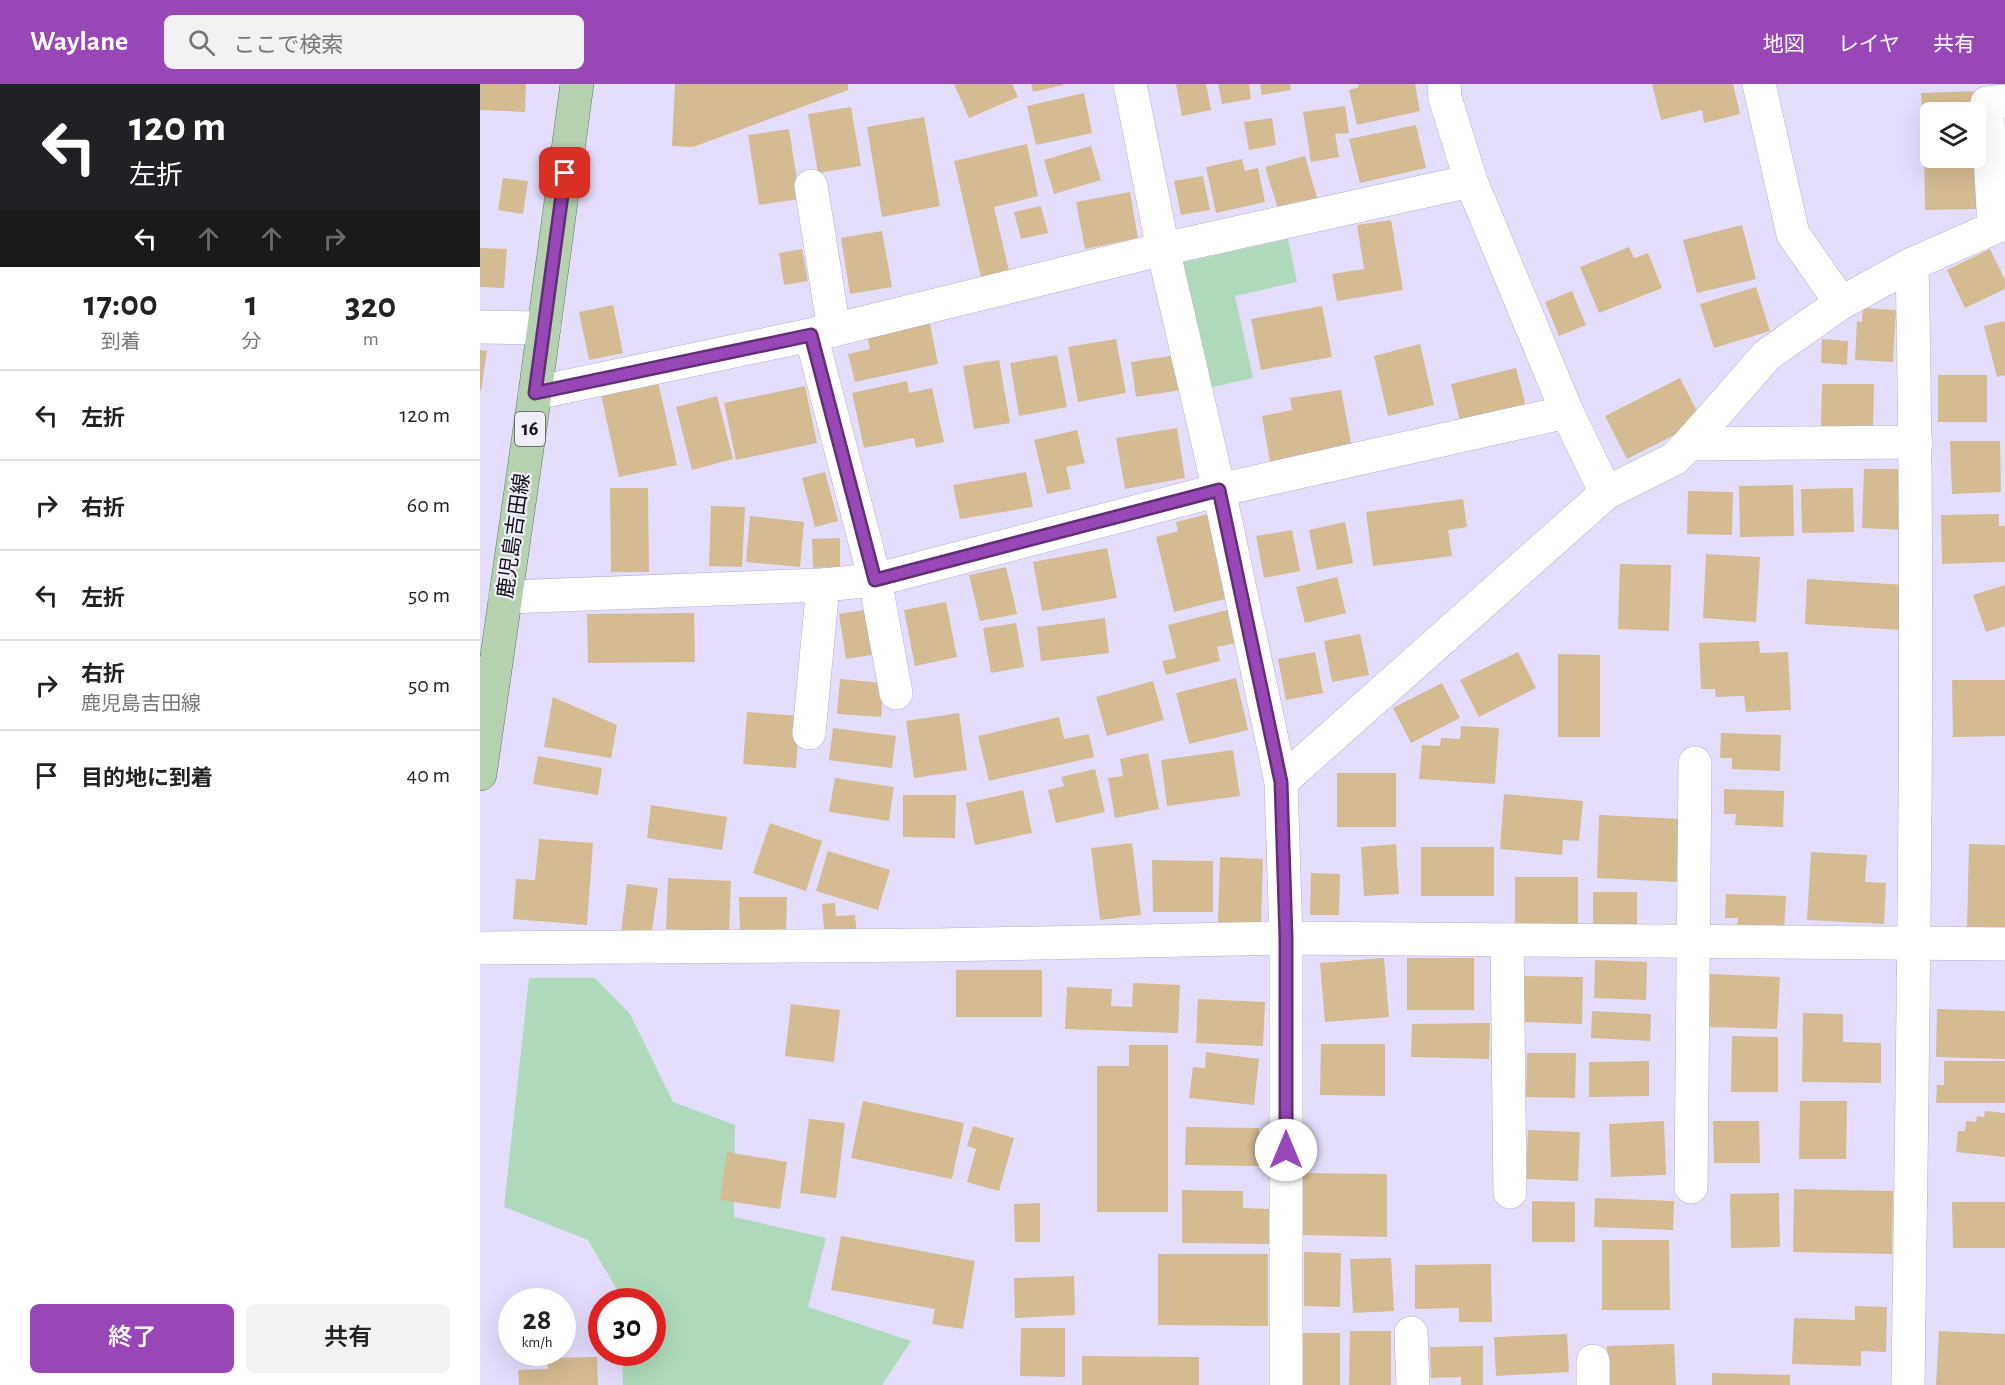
<!DOCTYPE html>
<html lang="ja">
<head>
<meta charset="utf-8">
<style>
  :root { --surface:#fff; --page:#f2f2f2; --text:#222; --muted:#767676; --line:#e0e0e0; --accent:#9747b6 }
  body { margin:0; font-family:"Alegreya Sans","Noto Sans JP",sans-serif; background:var(--page); color:var(--text); height:100vh; display:flex; flex-direction:column; font-size:22px; white-space:nowrap }
  * { box-sizing:border-box; margin:0 }
  p { font-size:20px; color:var(--muted) }
  .icon { flex:none; width:33px; height:33px; fill:none; stroke:currentColor; stroke-width:2; stroke-linecap:round; stroke-linejoin:round }
  .map { position:relative; flex:1; overflow:hidden }
  .sheet { display:flex; flex-direction:column; background:var(--surface); width:480px }
  .sheet>* { flex:none }
  .guide { background:#202124; color:#fff; overflow:hidden }
  .tools { position:absolute; left:1440px; top:18px; display:grid; gap:12px }
  .tools a { display:grid; place-items:center; width:66px; height:66px; border-radius:9px; background:var(--surface); box-shadow:0 6px 24px #0002; font-size:30px }
  .speed { position:absolute; left:18px; top:1204px; display:flex; gap:12px; font-size:30px; font-weight:700; text-align:center }
  .speed>* { display:grid; place-content:center; width:78px; height:78px; border-radius:50%; background:var(--surface); box-shadow:0 6px 24px #0002; line-height:1 }
  .speed small { font-size:15px; font-weight:400 }
  .speed .limit { border:9px solid #d22; background:#fff; color:#111 }
  .pin { position:absolute; display:grid; place-items:center; width:51px; height:51px; color:#fff; margin:-26px; border-radius:12px; box-shadow:0 3px 9px #0006 }
  .me { position:absolute; width:66px; margin:-33px; rotate:0deg; stroke-linejoin:round; filter:drop-shadow(0 0 4px #0008) }
  .turn { display:flex; align-items:center; gap:21px; height:126px; padding:0 30px; font-size:27px }
  .turn .icon { width:78px; height:78px; stroke-width:2.5 }
  .turn b { display:block; font-size:42px; line-height:51px }
  .lanes { display:flex; align-items:center; height:57px; padding:0 30px; background:#0003; justify-content:center; gap:30px; direction:ltr }
  .lanes .off { opacity:.35 }
  .eta { display:flex; justify-content:space-evenly; align-items:center; height:102px; text-align:center }
  .eta b { font-size:36px; font-weight:600; line-height:42px }
  .action { display:flex; gap:12px; margin-top:auto; padding:12px 30px }
  .action a { flex:1; height:69px; border-radius:9px; background:var(--accent); color:#fff; font-size:24px; font-weight:600; line-height:69px; text-align:center }
  .action a+a { background:var(--page); color:var(--text) }
  ul { padding:0; list-style:none }
  li { display:flex; align-items:center; gap:18px; height:90px; padding:0 30px; border-top:2px solid var(--line) }
  li div { flex:1 }
  li b { display:block; font-size:22px }
  li em { font-style:normal }
  header { display:flex; align-items:center; gap:36px; box-sizing:border-box; height:84px; padding:0 30px; background:var(--accent); color:#fff }
  header strong { font-size:28px }
  nav { display:flex; gap:33px; margin-inline-start:auto; font-size:21px }
  .search { width:420px; height:54px; background:var(--page); display:flex; align-items:center; gap:15px; box-sizing:border-box; padding:0 21px; border-radius:9px; color:var(--muted); font-size:22px }
  main { display:flex; flex:1; min-height:0 }
  .map>svg:first-child { display:block }
  .green { fill:#aedabb }
  .building { fill:#d5bb91 }
  .lines { fill:none; stroke-linecap:round; stroke-linejoin:round }
  .minor-casing { stroke:#b4adcb; stroke-width:34 }
  .major-casing { stroke:#5c7a58; stroke-width:34 }
  .minor { stroke:#fff; stroke-width:33 }
  .major { stroke:#b5d1af; stroke-width:33 }
  .route-casing { stroke:#622e76; stroke-width:15 }
  .route { stroke:#9747b6; stroke-width:10 }
  .labels { text-anchor:middle; dominant-baseline:central; stroke-width:4.5; stroke-linejoin:round; paint-order:stroke }
  .shield { fill:#f0eefa; stroke:#55525d; stroke-width:1.5 }
  .shield-label { font-size:20px; font-weight:bold; fill:#120f1a }
  .street-label { font-size:21px; fill:#120f1a; stroke:#f0eefa }
</style>
</head>
<body>
<header>
<strong>Waylane</strong>
<div class="search"><svg class="icon" aria-label="search" viewBox="0 0 24 24"><circle cx="10" cy="10" r="6"/><path d="M15 15l6 6"/></svg>ここで検索</div>
<nav><a>地図</a><a>レイヤ</a><a>共有</a></nav>
</header>
<main>
<section class="sheet">
<div class="guide">
<div class="turn"><svg class="icon" aria-label="left" viewBox="0 0 24 24"><path d="M17 20v-9H6M10 6l-5 5 5 5"/></svg><div><b>120 m</b>左折</div></div>
<div class="lanes"><svg class="icon" aria-label="left" viewBox="0 0 24 24"><path d="M17 20v-9H6M10 6l-5 5 5 5"/></svg><svg class="icon off" aria-label="ahead" viewBox="0 0 24 24"><path d="M12 20V5M6 11l6-6 6 6"/></svg><svg class="icon off" aria-label="ahead" viewBox="0 0 24 24"><path d="M12 20V5M6 11l6-6 6 6"/></svg><svg class="icon off" aria-label="right" viewBox="0 0 24 24"><path d="M7 20v-9h11M14 6l5 5-5 5"/></svg></div>
</div>
<div class="eta">
<div><b>17:00</b><p>到着</p></div>
<div><b>1</b><p>分</p></div>
<div><b>320</b><p>m</p></div>
</div>
<ul>
<li><svg class="icon" aria-label="left" viewBox="0 0 24 24"><path d="M17 20v-9H6M10 6l-5 5 5 5"/></svg><div><b>左折</b></div><em>120 m</em></li>
<li><svg class="icon" aria-label="right" viewBox="0 0 24 24"><path d="M7 20v-9h11M14 6l5 5-5 5"/></svg><div><b>右折</b></div><em>60 m</em></li>
<li><svg class="icon" aria-label="left" viewBox="0 0 24 24"><path d="M17 20v-9H6M10 6l-5 5 5 5"/></svg><div><b>左折</b></div><em>50 m</em></li>
<li><svg class="icon" aria-label="right" viewBox="0 0 24 24"><path d="M7 20v-9h11M14 6l5 5-5 5"/></svg><div><b>右折</b><p>鹿児島吉田線</p></div><em>50 m</em></li>
<li><svg class="icon" aria-label="arrive" viewBox="0 0 24 24"><path d="M6 21V4h12l-3 4 3 4H6"/></svg><div><b>目的地に到着</b></div><em>40 m</em></li>
</ul>
<div class="action"><a>終了</a><a>共有</a></div>
</section>
<div class="map">
<svg width="1525" height="1301" viewBox="0 0 1525 1301">
  <rect width="100%" height="100%" fill="#e5ddfc"/>
  <g class="green">
    <polygon points="808,155 817,198 755,212 773,294 728,304 700,179"/>
    <polygon points="49,894 115,894 150,930 193,1018 255,1041 254,1133 346,1154 328,1223 431,1257 402,1301 143,1301 142,1269 172,1269 172,1218 140,1218 140,1211 108,1156 24,1123"/>
  </g>
  <g class="building">
    <polygon points="0,0 46,0 45,28 0,26"/>
    <polygon points="195,0 368,0 368,6 213,63 192,62"/>
    <polygon points="474,0 532,0 538,13 489,34"/>
    <polygon points="551,0 583,0 583,1 553,8"/>
    <polygon points="696,0 726,0 731,26 702,32"/>
    <polygon points="738,0 769,0 771,15 742,20"/>
    <polygon points="780,0 810,0 811,6 782,11"/>
    <polygon points="878,0 935,0 940,27 877,41 869,6 879,3"/>
    <polygon points="1172,0 1253,0 1260,30 1224,39 1222,26 1181,36"/>
    <polygon points="1497,7 1497,28 1450,28 1450,48 1443,48 1441,9"/>
    <polygon points="604,9 612,49 556,61 547,22"/>
    <polygon points="865,22 869,49 855,50 859,73 831,78 823,28"/>
    <polygon points="371,23 381,82 338,89 328,30"/>
    <polygon points="444,33 460,122 402,133 387,43"/>
    <polygon points="792,34 796,61 769,66 764,38"/>
    <polygon points="936,41 946,84 880,99 869,55"/>
    <polygon points="309,45 320,115 279,121 268,51"/>
    <polygon points="547,60 558,112 514,123 529,187 501,193 474,77"/>
    <polygon points="611,62 621,96 574,110 564,76"/>
    <polygon points="1444,68 1450,68 1450,74 1497,74 1498,125 1445,126"/>
    <polygon points="825,72 838,117 799,128 785,83"/>
    <polygon points="762,75 765,87 778,84 785,118 736,129 726,83"/>
    <polygon points="723,92 730,126 701,131 694,97"/>
    <polygon points="23,94 48,97 43,130 18,126"/>
    <polygon points="650,108 658,154 605,165 596,118"/>
    <polygon points="561,122 568,149 541,155 534,128"/>
    <polygon points="911,136 923,206 857,217 852,190 884,185 877,141"/>
    <polygon points="1262,141 1276,195 1217,209 1203,156"/>
    <polygon points="402,147 412,203 370,210 361,154"/>
    <polygon points="1149,163 1154,174 1168,169 1182,204 1119,229 1100,183"/>
    <polygon points="0,164 27,165 24,204 0,203"/>
    <polygon points="322,165 328,197 304,201 299,169"/>
    <polygon points="1510,165 1525,196 1525,205 1485,224 1467,186"/>
    <polygon points="1276,203 1290,247 1234,264 1220,220"/>
    <polygon points="1092,207 1106,241 1079,252 1065,218"/>
    <polygon points="133,221 143,269 109,276 99,228"/>
    <polygon points="842,222 852,273 781,286 771,235"/>
    <polygon points="1383,224 1416,226 1413,278 1375,276 1377,237 1382,238"/>
    <polygon points="449,235 458,280 375,298 368,270 390,265 386,248"/>
    <polygon points="1525,237 1525,291 1517,293 1504,242"/>
    <polygon points="636,255 646,309 598,318 588,263"/>
    <polygon points="1342,255 1368,257 1367,281 1341,279"/>
    <polygon points="940,260 954,321 908,332 894,272"/>
    <polygon points="0,266 7,267 1,307 0,306"/>
    <polygon points="577,271 587,323 539,332 530,279"/>
    <polygon points="696,271 701,306 656,313 651,278"/>
    <polygon points="519,276 530,339 494,345 483,282"/>
    <polygon points="1036,284 1046,322 980,337 971,300"/>
    <rect x="1458" y="291" width="49" height="47"/>
    <polygon points="1200,294 1222,337 1147,375 1125,332"/>
    <polygon points="427,297 429,309 452,304 464,358 436,364 434,354 384,364 372,309"/>
    <polygon points="178,298 197,381 139,393 121,311"/>
    <polygon points="1342,300 1394,300 1393,345 1341,343"/>
    <polygon points="325,302 337,359 256,376 244,319"/>
    <polygon points="861,306 872,364 790,378 782,332 812,326 810,314"/>
    <polygon points="237,312 253,375 212,386 196,323"/>
    <polygon points="697,344 705,394 645,405 636,354"/>
    <polygon points="597,346 605,379 586,383 591,405 567,410 554,356"/>
    <polygon points="1470,357 1520,357 1521,408 1472,410"/>
    <polygon points="1384,385 1429,385 1427,446 1382,444"/>
    <polygon points="345,388 358,437 335,443 322,394"/>
    <polygon points="546,388 553,423 480,435 473,401"/>
    <polygon points="1313,401 1314,452 1260,453 1259,402"/>
    <polygon points="130,404 168,404 169,488 131,488"/>
    <polygon points="1373,404 1374,448 1322,449 1321,405"/>
    <polygon points="1208,407 1253,408 1252,451 1207,450"/>
    <polygon points="983,415 987,443 968,446 972,472 893,482 886,428"/>
    <polygon points="231,422 265,423 262,483 229,482"/>
    <polygon points="728,430 749,514 694,528 676,453 698,447 696,438"/>
    <polygon points="1519,430 1519,442 1525,442 1525,478 1462,480 1461,431"/>
    <polygon points="270,432 324,438 320,483 266,478"/>
    <polygon points="865,438 873,479 837,486 829,446"/>
    <polygon points="812,446 820,487 784,494 776,452"/>
    <polygon points="360,454 360,483 333,484 332,455"/>
    <polygon points="627,464 637,514 562,527 553,478"/>
    <polygon points="1226,470 1280,473 1276,538 1223,534"/>
    <polygon points="1140,480 1191,481 1189,547 1138,545"/>
    <polygon points="526,483 537,530 500,537 489,491"/>
    <polygon points="857,493 866,529 825,539 816,503"/>
    <polygon points="1327,495 1425,501 1422,546 1325,540"/>
    <polygon points="1525,501 1525,542 1506,548 1493,511"/>
    <polygon points="466,518 477,573 435,582 424,526"/>
    <polygon points="391,525 398,570 366,575 359,530"/>
    <polygon points="751,525 759,558 737,563 740,577 686,591 682,577 696,574 688,541"/>
    <polygon points="214,529 215,578 108,579 107,530"/>
    <polygon points="625,534 629,569 561,577 557,543"/>
    <polygon points="536,539 544,583 511,589 503,544"/>
    <polygon points="880,550 889,591 852,598 844,557"/>
    <polygon points="1279,557 1280,569 1308,568 1311,626 1266,628 1264,612 1236,613 1235,605 1221,605 1219,559"/>
    <polygon points="835,568 843,609 806,616 798,575"/>
    <polygon points="1038,568 1056,604 999,633 980,596"/>
    <polygon points="1078,570 1120,571 1120,653 1078,653"/>
    <polygon points="756,594 768,646 709,660 696,609"/>
    <polygon points="360,595 404,599 401,633 357,630"/>
    <polygon points="1472,596 1525,596 1525,652 1473,653"/>
    <polygon points="673,597 684,636 627,652 616,613"/>
    <polygon points="962,599 980,634 931,659 913,624"/>
    <polygon points="73,613 137,641 131,674 64,663"/>
    <polygon points="267,628 320,632 316,684 263,680"/>
    <polygon points="479,629 487,686 434,694 426,637"/>
    <polygon points="579,633 584,655 609,650 614,673 509,697 498,652"/>
    <polygon points="981,642 1019,644 1015,700 939,695 942,661 960,662 961,654 980,655"/>
    <polygon points="353,644 416,652 412,684 349,676"/>
    <polygon points="1241,649 1301,651 1300,687 1252,685 1252,674 1240,674"/>
    <polygon points="753,666 760,712 687,722 681,676"/>
    <polygon points="668,669 679,725 635,734 628,694 643,692 640,675"/>
    <polygon points="58,672 122,684 118,711 53,700"/>
    <polygon points="615,685 625,728 576,739 568,706 584,702 581,693"/>
    <rect x="857" y="689" width="59" height="54"/>
    <polygon points="355,694 414,703 409,737 349,728"/>
    <polygon points="1244,705 1304,707 1303,743 1255,741 1256,730 1244,730"/>
    <polygon points="543,706 552,749 495,761 486,719"/>
    <polygon points="1024,710 1103,717 1099,757 1083,756 1082,771 1020,765"/>
    <polygon points="423,711 476,711 475,754 423,753"/>
    <polygon points="171,721 247,733 242,766 167,754"/>
    <polygon points="1119,731 1201,735 1198,798 1117,794"/>
    <polygon points="290,739 342,757 326,807 273,789"/>
    <polygon points="59,755 113,759 107,841 33,835 36,795 55,796"/>
    <polygon points="652,759 661,831 620,836 611,764"/>
    <polygon points="916,760 919,810 884,812 881,763"/>
    <polygon points="1489,760 1525,761 1525,845 1487,844"/>
    <rect x="941" y="763" width="73" height="49"/>
    <polygon points="348,767 410,786 398,826 336,807"/>
    <polygon points="1331,768 1387,771 1385,798 1406,799 1404,840 1327,836"/>
    <polygon points="740,773 783,775 781,839 738,838"/>
    <polygon points="672,776 733,777 733,828 673,828"/>
    <polygon points="831,789 860,790 859,831 830,831"/>
    <polygon points="1035,793 1098,793 1098,843 1035,844"/>
    <polygon points="188,794 251,797 249,848 186,845"/>
    <polygon points="147,800 178,804 171,853 141,849"/>
    <rect x="1113" y="808" width="44" height="36"/>
    <polygon points="1246,810 1306,812 1304,847 1257,845 1258,834 1245,834"/>
    <polygon points="259,813 307,813 306,848 260,848"/>
    <polygon points="355,819 356,832 375,831 377,853 345,856 342,820"/>
    <polygon points="904,874 909,933 845,938 840,879"/>
    <rect x="927" y="874" width="67" height="52"/>
    <polygon points="1115,876 1167,878 1166,916 1114,914"/>
    <rect x="476" y="886" width="86" height="47"/>
    <polygon points="1229,890 1300,893 1297,945 1227,943"/>
    <polygon points="1042,892 1103,893 1102,940 1041,938"/>
    <polygon points="653,899 700,901 698,949 585,945 587,903 632,905 631,922 652,923"/>
    <polygon points="718,915 785,918 783,962 716,959"/>
    <polygon points="311,920 360,926 354,978 305,972"/>
    <polygon points="1457,925 1525,927 1525,975 1456,973"/>
    <polygon points="1112,927 1171,930 1170,957 1111,954"/>
    <polygon points="1323,929 1363,930 1363,958 1401,959 1401,999 1322,998"/>
    <polygon points="1010,939 1009,975 931,973 932,940"/>
    <polygon points="1252,952 1298,953 1298,1008 1251,1008"/>
    <polygon points="841,960 905,960 905,1012 840,1011"/>
    <polygon points="649,961 688,961 688,1128 617,1128 617,982 649,982"/>
    <polygon points="726,968 779,975 774,1021 709,1014 713,983 725,984"/>
    <polygon points="1047,969 1096,969 1095,1014 1046,1013"/>
    <polygon points="1169,977 1169,1012 1109,1013 1109,978"/>
    <polygon points="1464,977 1525,977 1525,1019 1456,1019 1457,1001 1464,1001"/>
    <polygon points="383,1017 484,1039 472,1095 371,1074"/>
    <polygon points="1320,1017 1367,1017 1366,1075 1319,1075"/>
    <polygon points="1505,1027 1525,1029 1525,1073 1476,1068 1478,1047 1485,1047 1486,1037 1496,1038 1497,1032 1504,1033"/>
    <polygon points="329,1035 365,1039 356,1114 320,1109"/>
    <polygon points="1184,1037 1186,1091 1131,1093 1129,1040"/>
    <polygon points="1233,1037 1279,1037 1280,1079 1234,1079"/>
    <polygon points="493,1042 534,1054 519,1107 487,1098 496,1065 487,1062"/>
    <polygon points="706,1043 779,1044 779,1082 705,1081"/>
    <polygon points="1048,1046 1100,1048 1098,1097 1046,1095"/>
    <polygon points="247,1068 307,1078 300,1125 240,1116"/>
    <polygon points="823,1089 907,1090 907,1153 822,1151"/>
    <polygon points="1314,1105 1413,1107 1412,1170 1313,1168"/>
    <polygon points="702,1106 763,1107 763,1124 790,1125 789,1160 702,1159"/>
    <polygon points="1299,1109 1300,1163 1251,1164 1250,1110"/>
    <polygon points="1115,1114 1194,1117 1193,1146 1114,1143"/>
    <polygon points="1052,1117 1095,1118 1095,1158 1052,1158"/>
    <polygon points="1472,1118 1525,1118 1525,1164 1473,1164"/>
    <polygon points="560,1119 560,1158 535,1158 534,1120"/>
    <polygon points="361,1152 495,1177 483,1245 452,1240 455,1225 351,1206"/>
    <polygon points="1122,1156 1189,1156 1190,1226 1122,1226"/>
    <polygon points="824,1168 861,1169 860,1223 824,1222"/>
    <polygon points="678,1170 788,1170 788,1242 678,1241"/>
    <polygon points="911,1174 914,1227 873,1229 870,1175"/>
    <polygon points="1011,1180 1012,1238 979,1238 979,1224 935,1225 935,1181"/>
    <polygon points="594,1192 595,1231 535,1234 534,1194"/>
    <polygon points="1375,1222 1407,1223 1406,1268 1381,1267 1381,1282 1312,1280 1314,1234 1375,1236"/>
    <polygon points="541,1244 585,1244 585,1293 540,1292"/>
    <polygon points="870,1247 911,1247 911,1301 869,1301"/>
    <polygon points="1459,1247 1525,1250 1525,1301 1456,1301"/>
    <rect x="821" y="1249" width="39" height="52"/>
    <polygon points="1087,1250 1089,1288 1016,1292 1014,1253"/>
    <polygon points="1194,1260 1196,1301 1128,1301 1127,1262"/>
    <polygon points="1003,1262 1003,1301 981,1301 981,1293 951,1294 950,1263"/>
    <polygon points="602,1272 719,1273 719,1301 602,1301"/>
    <polygon points="117,1273 118,1301 39,1301 38,1286 68,1285 67,1274"/>
    <polygon points="1232,1289 1310,1291 1310,1301 1232,1301"/>
  </g>
  <g class="lines">
    <g class="minor-casing">
      <g id="minor">
        <polyline points="650,0 683,165 739,406 801,698 806,854 806,1301"/>
        <polyline points="964,0 965,14 991,97 1087,328 1126,409"/>
        <polyline points="1279,0 1313,150 1361,219"/>
        <polyline points="331,102 354,246"/>
        <polyline points="1514,143 1507,19 1525,17"/>
        <polyline points="0,243 64,244"/>
        <polyline points="331,251 395,496 416,609"/>
        <polyline points="55,309 354,246 683,165 991,97"/>
        <polyline points="1209,360 1436,358"/>
        <polyline points="25,513 343,501 395,496 739,406 1087,328"/>
        <polyline points="329,649 343,501"/>
        <polyline points="801,698 1126,409 1194,375 1209,360 1287,271 1361,219 1432,180 1525,139"/>
        <polyline points="1027,856 1030,1108"/>
        <polyline points="0,864 457,861 806,854 1525,860"/>
        <polyline points="1211,1103 1215,679"/>
        <polyline points="931,1249 933,1301"/>
        <polyline points="1113,1301 1113,1277"/>
        <path d="M 1428,1301 C 1433,928 1440,554 1432,180"/>
      </g>
    </g>
    <g class="major-casing">
      <polyline id="major" points="0,690 55,309 97,0"/>
    </g>
    <use href="#minor" class="minor"/>
    <use href="#major" class="major"/>
  </g>
  <g class="lines">
    <g class="route-casing">
      <polyline id="route" points="85,89 55,309 331,251 395,496 739,406 801,698 806,854 806,1066"/>
    </g>
    <use href="#route" class="route"/>
  </g>
  <g class="labels">
    <rect class="shield" x="35" y="328" width="30" height="34" rx="4.5"/>
    <g class="shield-label">
      <text x="50" y="345">16</text>
    </g>
    <g class="street-label">
      <text transform="translate(34 452) rotate(-82)">鹿児島吉田線</text>
    </g>
  </g>
</svg>
<div class="tools">
<a><svg class="icon" aria-label="layers" viewBox="0 0 24 24"><path d="M12 4l9 5-9 5-9-5zM3 14l9 5 9-5"/></svg></a>
</div>
<div class="speed"><div>28<small>km/h</small></div><div class="limit">30</div></div>
<div class="pin" style="left:85px;top:89px;background:#d93025"><svg class="icon" aria-label="arrive" viewBox="0 0 24 24"><path d="M6 21V4h12l-3 4 3 4H6"/></svg></div>
<svg class="me" style="left:806px;top:1066px" viewBox="-20 -20 40 40"><circle r="19" fill="#fff"/><path d="M0-13L10 11 0 6-10 11z" fill="#9747b6"/></svg>
</div>
</main>
</body>
</html>
